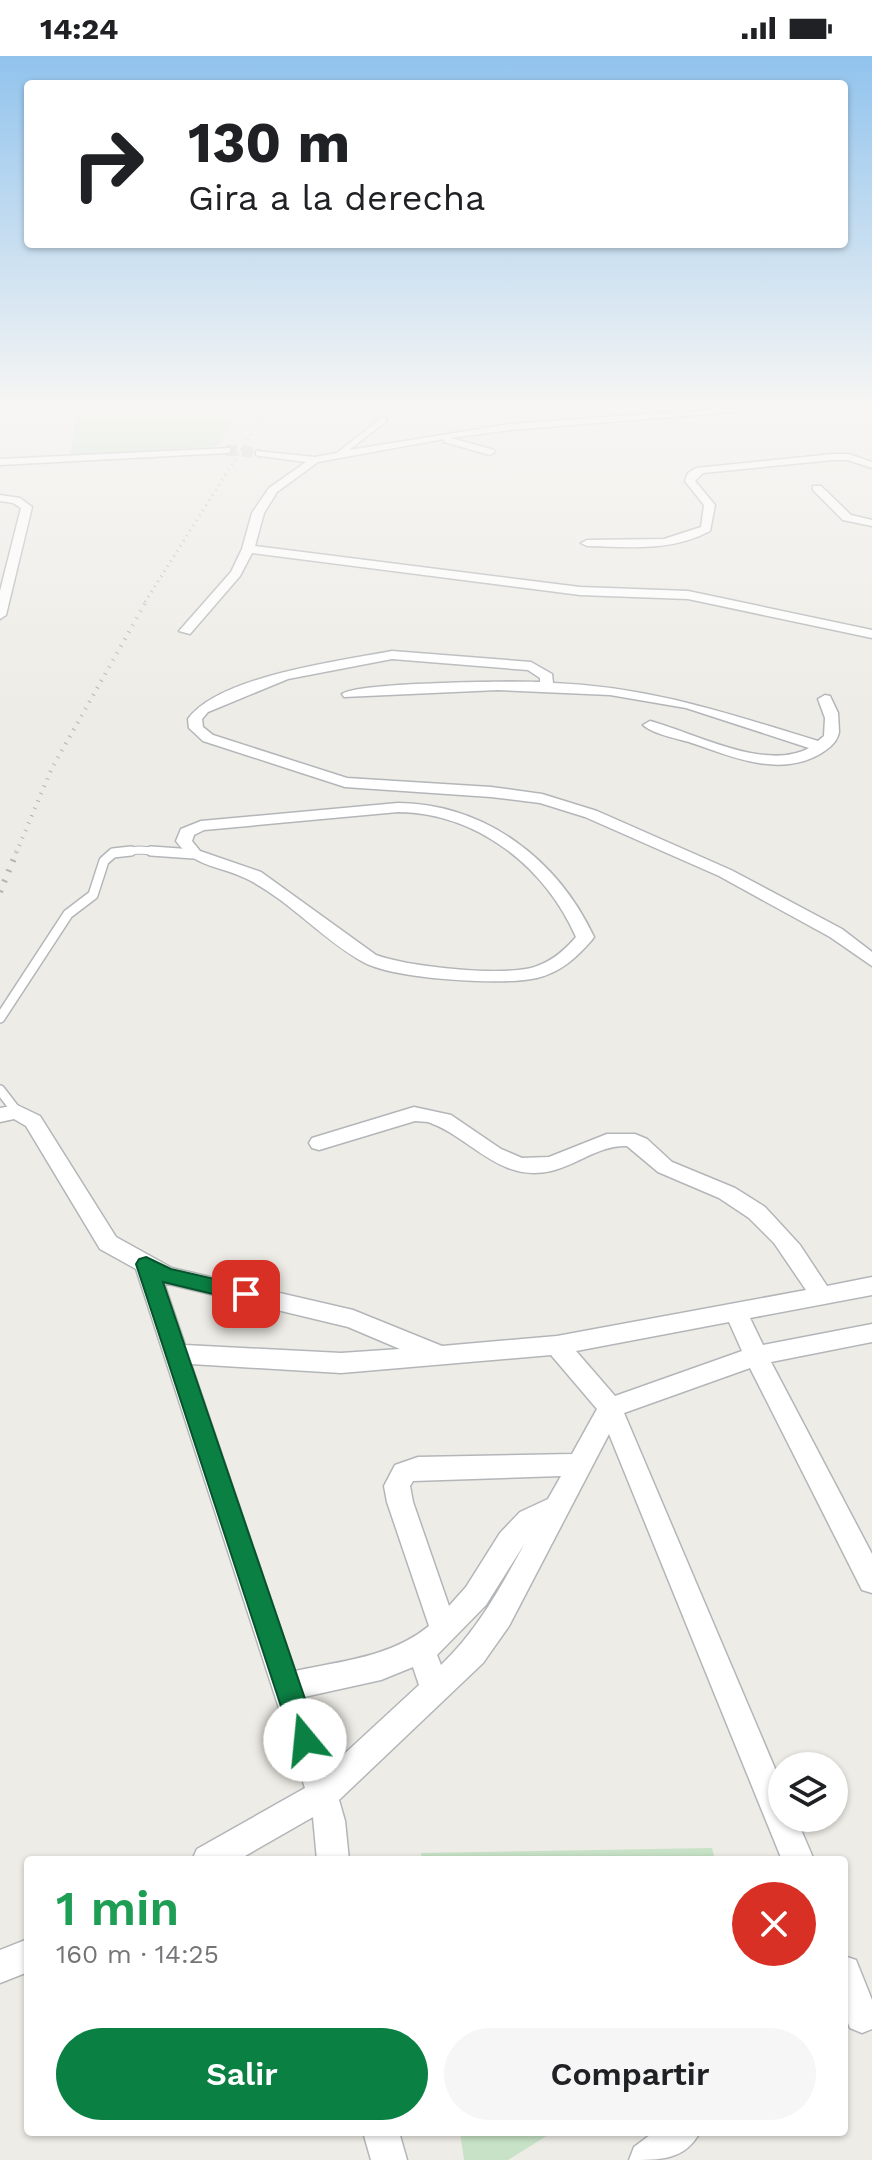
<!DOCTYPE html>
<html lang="es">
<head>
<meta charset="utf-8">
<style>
  :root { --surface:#fff; --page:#f6f6f6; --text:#202124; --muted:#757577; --accent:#0b8043 }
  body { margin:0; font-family:"Work Sans",sans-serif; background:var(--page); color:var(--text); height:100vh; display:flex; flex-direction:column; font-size:30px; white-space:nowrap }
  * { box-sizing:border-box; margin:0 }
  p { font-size:26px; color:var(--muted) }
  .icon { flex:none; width:44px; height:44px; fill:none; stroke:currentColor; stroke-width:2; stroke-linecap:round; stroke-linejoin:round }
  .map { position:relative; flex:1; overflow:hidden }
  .panel { position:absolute; left:24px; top:1800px; width:824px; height:280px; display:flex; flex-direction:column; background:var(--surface); border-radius:8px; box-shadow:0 2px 6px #0004 }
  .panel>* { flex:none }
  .banner { position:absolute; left:24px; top:24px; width:824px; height:168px; border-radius:8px; box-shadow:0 2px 6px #0004; background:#fff; color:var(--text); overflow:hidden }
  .tools { position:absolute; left:768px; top:1696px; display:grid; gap:16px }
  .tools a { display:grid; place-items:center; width:80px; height:80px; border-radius:50%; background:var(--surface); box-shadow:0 2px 6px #0004; font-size:40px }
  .pin { position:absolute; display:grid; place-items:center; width:68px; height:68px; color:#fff; margin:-34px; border-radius:16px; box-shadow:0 4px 12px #0006 }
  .me { position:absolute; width:88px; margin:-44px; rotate:343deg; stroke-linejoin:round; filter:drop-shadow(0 0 6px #0008) }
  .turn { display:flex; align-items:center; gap:28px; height:168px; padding:0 32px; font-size:36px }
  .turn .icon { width:104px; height:104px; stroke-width:2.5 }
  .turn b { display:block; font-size:56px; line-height:68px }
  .round { display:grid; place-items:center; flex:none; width:84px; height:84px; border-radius:42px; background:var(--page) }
  .headline { display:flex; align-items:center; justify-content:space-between; height:136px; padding:0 32px }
  h1 { font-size:48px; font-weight:600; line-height:60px; color:#1e9e55 }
  .button { display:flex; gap:16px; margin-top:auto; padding:16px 32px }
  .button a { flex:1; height:92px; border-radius:48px; background:var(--accent); color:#fff; font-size:32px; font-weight:600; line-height:92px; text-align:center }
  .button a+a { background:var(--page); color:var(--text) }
  .status { display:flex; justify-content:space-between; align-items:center; height:56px; padding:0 40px; background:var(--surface); direction:ltr }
  .status svg { height:22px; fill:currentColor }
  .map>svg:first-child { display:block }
  .green { fill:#c7e2c6 }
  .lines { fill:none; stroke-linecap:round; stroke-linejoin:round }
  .minor-tunnel { stroke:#cac9c6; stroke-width:11; stroke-dasharray:11 5; stroke-linecap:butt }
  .service-far1-casing { stroke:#b3b6b9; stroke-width:9 }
  .service-casing { stroke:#b3b6b9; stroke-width:12 }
  .minor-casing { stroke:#b3b6b9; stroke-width:3 }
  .service-far1 { stroke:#fff; stroke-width:7 }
  .service { stroke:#fff; stroke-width:9 }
  .minor { fill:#fff; fill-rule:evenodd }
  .rail-far2 { stroke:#b3b4b4; stroke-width:3; stroke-dasharray:1 5; stroke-linecap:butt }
  .rail-far1 { stroke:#b3b4b4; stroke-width:4; stroke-dasharray:1 7; stroke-linecap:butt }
  .rail { stroke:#b3b4b4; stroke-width:6; stroke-dasharray:2 9; stroke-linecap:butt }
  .route { fill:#0b8043; stroke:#07532c; stroke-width:2 }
</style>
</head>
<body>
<div class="status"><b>14:24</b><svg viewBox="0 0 49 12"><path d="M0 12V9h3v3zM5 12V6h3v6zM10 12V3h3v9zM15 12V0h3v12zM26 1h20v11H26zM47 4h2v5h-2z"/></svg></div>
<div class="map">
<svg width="872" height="2104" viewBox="0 0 872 2104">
  <rect width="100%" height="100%" fill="#eeece6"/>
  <g class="green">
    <polygon points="77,353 240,353 218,390 70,401"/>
    <polygon points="712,1792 715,1804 422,1804 421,1797"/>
    <polygon points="460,2076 553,2076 508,2104 464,2104"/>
  </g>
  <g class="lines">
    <polyline class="minor-tunnel" points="226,394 260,397"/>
    <g class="service-far1-casing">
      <polyline id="service-far1" points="114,797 139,794 179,797"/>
    </g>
    <g class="service-casing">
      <g id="service">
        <polyline points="151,795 194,798"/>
        <polyline points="0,962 68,858 93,839 104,805 113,797 131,795"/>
        <polyline points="0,1034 17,1056"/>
      </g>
    </g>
    <g class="minor-casing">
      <g id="minor">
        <polygon points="719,353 771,353 510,374 451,382 494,394 495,396 490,399 444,386 444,383 318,406 277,436 264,457 255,490 580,531 688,535 872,574 872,582 688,543 580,539 252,497 240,520 190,578 179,575 231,516 242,493 252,457 269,432 306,406 260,400 256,399 256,395 315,401 337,397 384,360 387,365 349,394 510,368"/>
        <polygon points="230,392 230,396 226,397 0,409 0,403"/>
        <path d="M 833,398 L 849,398 L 872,406 L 872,412 L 848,404 L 833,404 L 703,417 L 695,425 L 715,449 L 710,475 C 671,496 629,491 587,490 L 581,487 L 587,484 L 664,483 L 701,471 L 704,449 L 685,425 L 688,417 L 696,412 Z"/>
        <polygon points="813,430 821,430 851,459 872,464 872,470 843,464 813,434"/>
        <polygon points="0,439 20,442 32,451 6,559 0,563 0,535 21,452 13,447 0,445"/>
        <path d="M 392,595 L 531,606 L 552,618 L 553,627 C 651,631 726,657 818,685 L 824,680 L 825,662 L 818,643 L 825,639 L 830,640 L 838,657 L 839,676 C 837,687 828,693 820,698 C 778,722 730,700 689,686 C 674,682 654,678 643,669 L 650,665 C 695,677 765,716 809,692 L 686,652 L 610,639 L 498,634 L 344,641 L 342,638 C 358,626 511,625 540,626 L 540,622 L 528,614 L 392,603 L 288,623 L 208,656 L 202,663 L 203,671 L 213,679 L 347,722 L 491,731 L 542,738 L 597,755 L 731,814 L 842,873 L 872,896 L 872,910 L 830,881 L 719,820 L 585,761 L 540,747 L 491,741 L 345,731 L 203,685 L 189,672 L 188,663 C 219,620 340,605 392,595 Z"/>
        <path d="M 398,747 C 486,748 558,804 594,881 L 591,885 C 576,902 561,916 537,922 C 503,930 393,923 363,906 C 322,883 290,845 249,824 C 221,809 196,813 176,785 L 181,773 L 201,765 ZM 398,756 C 478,757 545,811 576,881 C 564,895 550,907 531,912 C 496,920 410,911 376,899 L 261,816 L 200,795 L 192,785 L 194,779 L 204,774 Z"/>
        <path d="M 17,1049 L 40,1060 L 116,1181 L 172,1212 L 353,1254 L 442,1290 L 557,1280 L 806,1234 L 774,1187 L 749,1162 L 719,1142 L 658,1116 L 627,1090 C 599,1089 577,1109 551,1115 C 499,1127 471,1081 428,1066 L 415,1065 L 319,1094 L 312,1092 L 309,1087 L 312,1082 L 414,1051 L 451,1059 L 501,1093 L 522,1102 L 549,1101 L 607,1078 L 635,1078 L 647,1083 L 672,1106 L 735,1132 L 765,1151 L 800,1189 L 827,1230 L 872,1221 L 872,1239 L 750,1262 L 763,1289 L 872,1268 L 872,1286 L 771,1306 L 872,1498 L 872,1537 L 862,1534 L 750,1312 L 624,1357 L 782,1729 L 782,1762 L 796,1762 L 814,1804 L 782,1804 L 609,1378 L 509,1570 L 483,1607 L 339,1744 L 345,1765 L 349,1804 L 317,1804 L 313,1761 L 238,1804 L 192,1804 L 197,1793 L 305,1732 L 136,1213 L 100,1193 L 26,1070 L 14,1063 L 0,1066 L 0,1052 ZM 164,1227 L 348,1271 L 400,1293 L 341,1297 L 185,1289 ZM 729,1266 L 742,1295 L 615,1340 L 576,1295 ZM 551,1299 L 597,1353 L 572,1398 L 418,1401 L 395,1409 L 384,1430 L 387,1446 L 429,1570 C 391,1601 342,1605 295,1615 L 191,1308 L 341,1317 ZM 561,1420 L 548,1443 L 520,1456 L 500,1477 L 466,1531 L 449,1550 L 413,1446 L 410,1430 L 413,1425 ZM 525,1487 C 500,1532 478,1574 441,1609 L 437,1599 L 486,1549 ZM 413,1611 L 419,1629 L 328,1713 L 304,1641 L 381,1624 Z"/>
        <polygon points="28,1883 28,1916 0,1927 0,1894"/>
        <polygon points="844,1900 856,1904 872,1944 872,1973 862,1977 850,1972 844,1957"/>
        <polygon points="363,2076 399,2076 407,2104 371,2104"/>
        <path d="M 654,2076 L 700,2076 C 685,2104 661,2104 629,2104 L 634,2091 Z"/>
      </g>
    </g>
    <use href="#service-far1" class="service-far1"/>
    <use href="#service" class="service"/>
    <use href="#minor" class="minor"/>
    <polyline class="rail-far2" points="145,546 267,353"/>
    <polyline class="rail-far1" points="16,797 52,712 147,544"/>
    <polyline class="rail" points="0,836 17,795"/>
  </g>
  <linearGradient id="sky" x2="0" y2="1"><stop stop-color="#91c3ed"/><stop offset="0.54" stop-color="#f7f6f4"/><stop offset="1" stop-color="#f7f6f4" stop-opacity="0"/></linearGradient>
  <rect width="872" height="648" fill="url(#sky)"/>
  <polygon class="route" points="146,1201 171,1213 254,1232 257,1238 254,1244 246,1246 163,1226 319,1684 315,1694 305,1698 296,1694 292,1684 136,1208 139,1203"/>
</svg>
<div class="tools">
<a><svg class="icon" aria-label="layers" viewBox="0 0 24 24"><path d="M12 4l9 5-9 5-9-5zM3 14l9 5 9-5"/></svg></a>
</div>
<div class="pin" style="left:246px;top:1238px;background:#d93025"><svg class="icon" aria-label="arrive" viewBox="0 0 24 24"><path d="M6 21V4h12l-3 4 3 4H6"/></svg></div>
<svg class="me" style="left:305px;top:1684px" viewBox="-20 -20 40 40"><circle r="19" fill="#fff"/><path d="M0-13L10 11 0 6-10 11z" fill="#0b8043"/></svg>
<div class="banner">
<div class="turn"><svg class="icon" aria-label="right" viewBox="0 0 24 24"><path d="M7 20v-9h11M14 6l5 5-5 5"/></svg><div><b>130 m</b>Gira a la derecha</div></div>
</div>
<section class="panel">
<div class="headline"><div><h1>1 min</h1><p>160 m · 14:25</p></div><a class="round" style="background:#d93025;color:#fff"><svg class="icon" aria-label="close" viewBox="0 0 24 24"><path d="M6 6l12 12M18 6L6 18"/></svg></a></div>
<div class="button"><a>Salir</a><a>Compartir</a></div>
</section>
</div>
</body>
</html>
